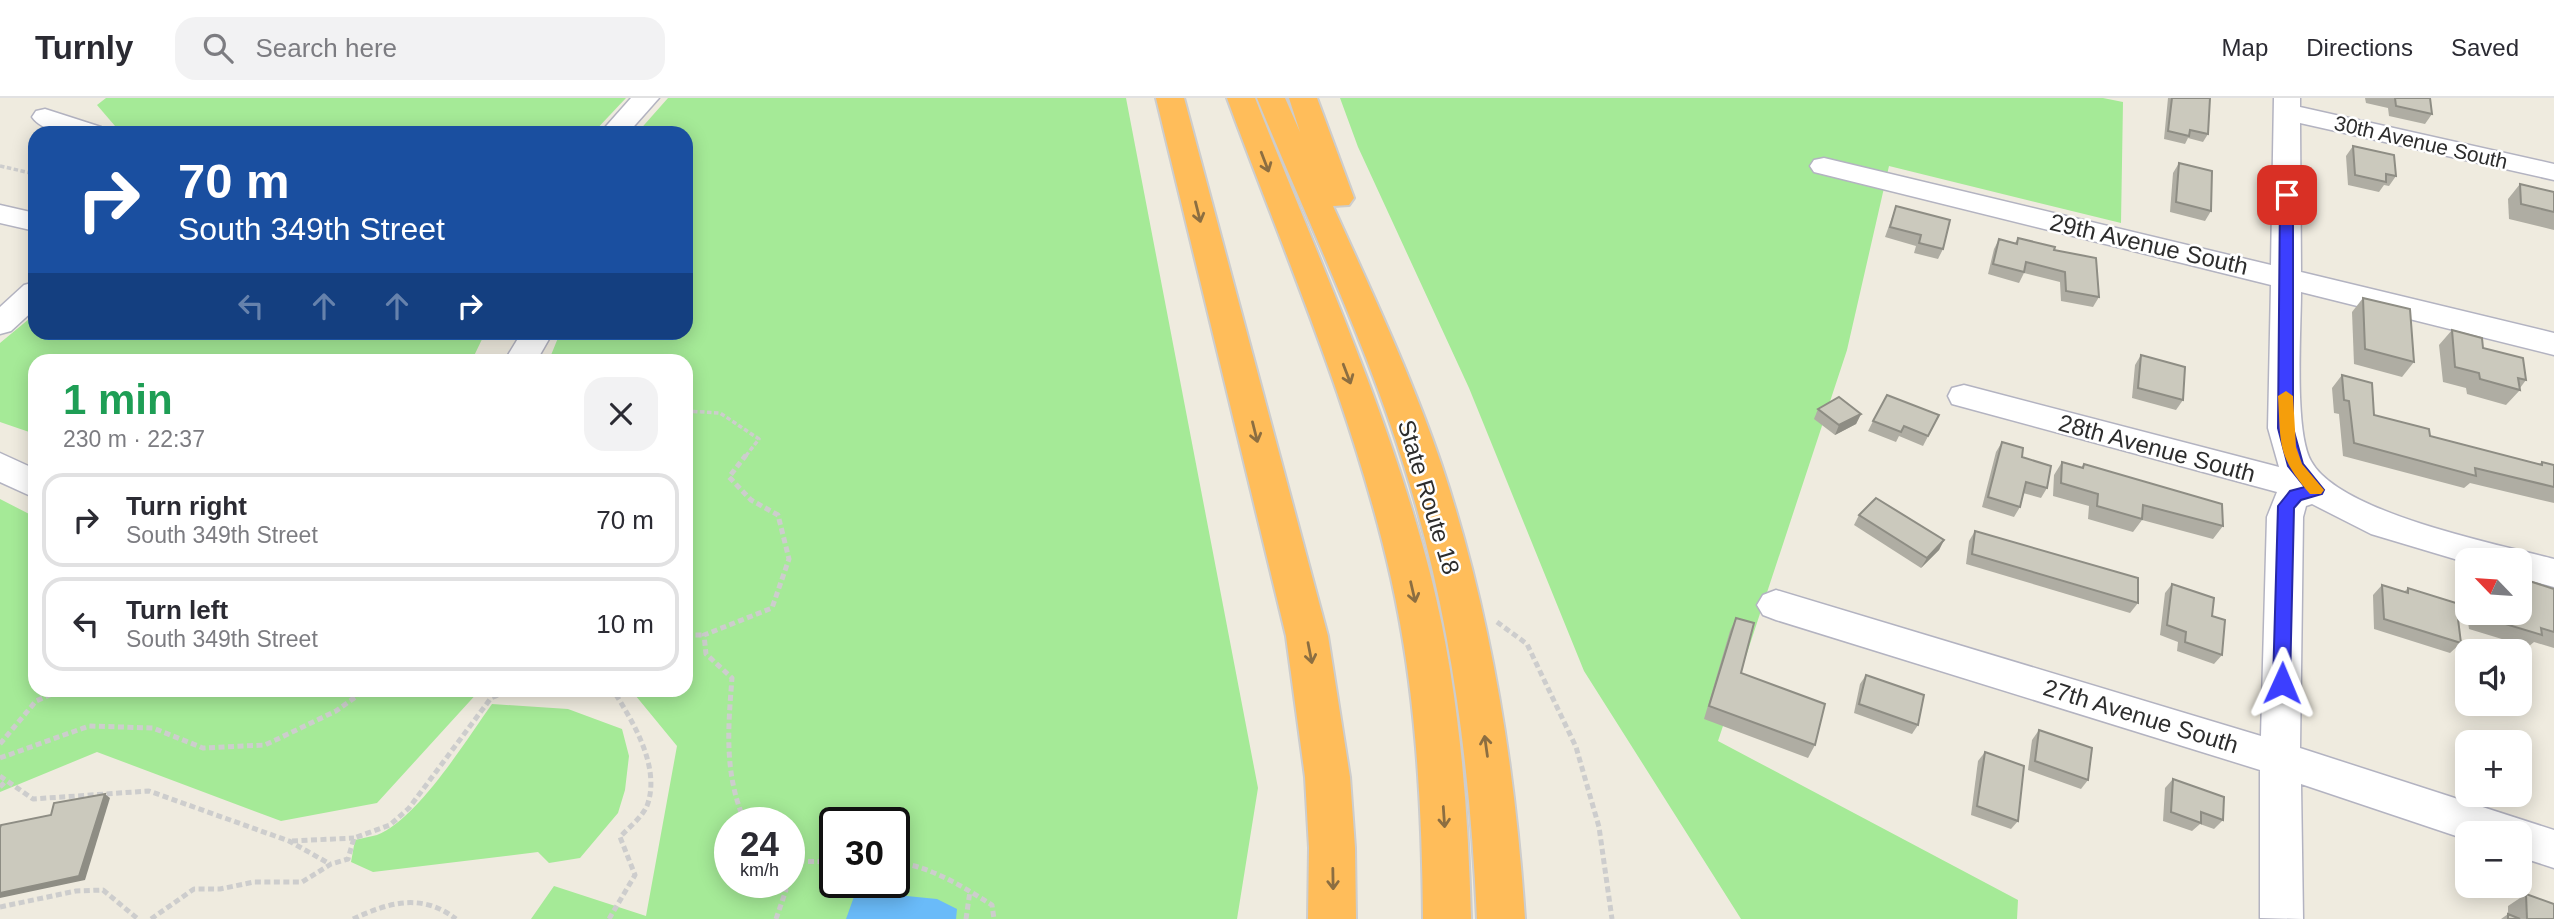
<!DOCTYPE html>
<html lang="en">
<head>
<meta charset="utf-8">
<style>
  :root { --surface:#fff; --page:#f2f2f3; --text:#2b2b33; --muted:#7c7c81; --line:#e1e1e2 }
  body { margin:0; font-family:Helvetica,sans-serif; background:var(--page); color:var(--text); height:100vh; display:flex; flex-direction:column; font-size:26px; white-space:nowrap }
  * { box-sizing:border-box; margin:0 }
  p { font-size:23px; color:var(--muted) }
  .icon { flex:none; width:38px; height:38px; fill:none; stroke:currentColor; stroke-width:2; stroke-linecap:round; stroke-linejoin:round }
  .map { position:relative; flex:1; overflow:hidden }
  .sheet { position:absolute; left:28px; top:256px; width:665px; height:343px; display:flex; flex-direction:column; background:var(--surface); border-radius:21px; box-shadow:0 4px 18px #0003 }
  .sheet>* { flex:none }
  .guide { position:absolute; left:28px; top:28px; width:665px; height:214px; border-radius:21px; box-shadow:0 4px 18px #0003; background:#1a4fa0; color:#fff; overflow:hidden }
  .needle { width:46px; rotate:295deg }
  .controls { position:absolute; left:2455px; top:450px; display:grid; gap:14px }
  .controls a { display:grid; place-items:center; width:77px; height:77px; border-radius:14px; background:var(--surface); box-shadow:0 4px 18px #0003; font-size:35px }
  .speed { position:absolute; left:714px; top:709px; display:flex; gap:14px; font-size:35px; font-weight:700; text-align:center }
  .speed>* { display:grid; place-content:center; width:91px; height:91px; border-radius:50%; background:var(--surface); box-shadow:0 4px 18px #0003; line-height:1 }
  .speed small { font-size:18px; font-weight:400 }
  .speed .limit { border:4px solid #111; border-radius:10px; background:#fff; color:#111 }
  .pin { position:absolute; display:grid; place-items:center; width:60px; height:60px; color:#fff; margin:-30px; border-radius:14px; box-shadow:0 4px 10px #0006 }
  .me { position:absolute; width:77px; margin:-38px; rotate:1deg; stroke-linejoin:round; filter:drop-shadow(0 0 5px #0008) }
  .turn { display:flex; align-items:center; gap:24px; height:147px; padding:0 35px; font-size:32px }
  .turn .icon { width:91px; height:91px; stroke-width:2.5 }
  .turn b { display:block; font-size:49px; line-height:60px }
  .lanes { display:flex; align-items:center; height:66px; padding:0 35px; background:#0003; justify-content:center; gap:35px; direction:ltr }
  .lanes .off { opacity:.35 }
  .round { display:grid; place-items:center; flex:none; width:74px; height:74px; border-radius:21px; background:var(--page) }
  .head { display:flex; align-items:center; justify-content:space-between; height:119px; padding:0 35px }
  h1 { font-size:42px; font-weight:700; line-height:52px; color:#1e9e55 }
  ul { padding:0; list-style:none }
  li { display:flex; align-items:center; gap:21px; height:94px; margin:0 14px 10px; padding:0 21px; border:4px solid var(--line); border-radius:21px }
  li div { flex:1 }
  li b { display:block; font-size:26px }
  li em { font-style:normal }
  header { display:flex; align-items:center; gap:42px; box-sizing:border-box; height:98px; padding:0 35px; background:var(--surface); border-bottom:2px solid var(--line) }
  header strong { font-size:33px }
  nav { display:flex; gap:38px; margin-inline-start:auto; font-size:24px }
  .search { width:490px; height:63px; background:var(--page); display:flex; align-items:center; gap:18px; box-sizing:border-box; padding:0 24px; border-radius:21px; color:var(--muted); font-size:26px }
  .map>svg:first-child { display:block }
  .green { fill:#a5ea97; fill-rule:evenodd }
  .water { fill:#6abbf9 }
  .lines { fill:none; stroke-linecap:round; stroke-linejoin:round }
  .minor-casing { stroke:#b3b3c1; stroke-width:3 }
  .highway-casing { stroke:#cdcdcd; stroke-width:4 }
  .path-far1 { stroke:#cdcdcd; stroke-width:3.5; stroke-dasharray:4.5 2.5; stroke-linecap:butt }
  .path { stroke:#cdcdcd; stroke-width:5; stroke-dasharray:6 3.5; stroke-linecap:butt }
  .minor { fill:#fff; fill-rule:evenodd }
  .highway { fill:#ffbd5a; fill-rule:evenodd }
  .wall { fill:#afada3 }
  .shaded-wall { fill:#8e8d84 }
  .building { fill:#cbc9bd; stroke:#8e8d84; stroke-width:2 }
  .oneway { stroke:#8c6e41 }
  .route { fill:#3c3fff; stroke:#2729a6; stroke-width:2 }
  .slow { fill:#f59e0b }
  .labels { text-anchor:middle; dominant-baseline:central; stroke-width:5; stroke-linejoin:round; paint-order:stroke }
  .far-street-label { font-size:21px; fill:#2d2d2d; stroke:#fff }
  .street-label { font-size:24px; fill:#2d2d2d; stroke:#fff }
</style>
</head>
<body>
<header>
<strong>Turnly</strong>
<div class="search"><svg class="icon" aria-label="search" viewBox="0 0 24 24"><circle cx="10" cy="10" r="6"/><path d="M15 15l6 6"/></svg>Search here</div>
<nav><a>Map</a><a>Directions</a><a>Saved</a></nav>
</header>
<div class="map">
<svg width="2554" height="821" viewBox="0 0 2554 821">
  <rect width="100%" height="100%" fill="#efebdf"/>
  <g class="green">
    <polygon points="106,0 626,0 593,35 121,35 97,7"/>
    <path d="M 668,0 L 1126,0 L 1258,690 L 1237,821 L 531,821 L 554,788 L 646,818 L 677,648 L 631,592 L 686,592 L 686,262 L 549,262 L 560,235 L 686,234 L 686,35 L 637,35 ZM 730,724 L 789,724 L 789,784 L 730,784 ZM 835,724 L 894,724 L 894,784 L 835,784 Z"/>
    <polygon points="1340,0 2103,0 2123,4 2121,125 1889,68 1847,252 1718,643 2018,802 2017,821 1741,821 1584,573 1469,290 1358,49"/>
    <polygon points="35,216 35,234 485,235 472,262 35,262 35,336 0,324 0,245"/>
    <polygon points="0,401 35,419 35,592 480,592 377,705 281,723 97,654 0,694"/>
    <path d="M 492,606 L 568,611 L 622,631 L 629,658 L 625,692 L 618,715 L 580,760 L 549,765 L 538,754 L 373,774 L 351,764 L 355,742 C 362,740 370,739 377,737 C 418,721 466,642 492,606 Z"/>
  </g>
  <polygon class="water" points="856,793 937,801 957,811 956,821 846,821"/>
  <g class="lines">
    <g class="minor-casing">
      <g id="minor">
        <polygon points="631,0 659,0 628,35 600,35"/>
        <path d="M 2274,0 L 2300,0 L 2300,9 L 2554,66 L 2554,82 L 2300,25 L 2301,174 L 2554,235 L 2554,257 L 2301,194 C 2301,232 2294,333 2311,363 C 2339,415 2497,446 2554,461 L 2554,489 L 2520,480 L 2520,462 L 2468,462 L 2468,465 L 2371,436 L 2312,406 L 2306,408 L 2303,419 L 2300,650 L 2554,732 L 2554,770 L 2520,759 L 2520,735 L 2468,735 L 2468,742 L 2301,686 L 2303,821 L 2260,820 L 2260,672 L 1776,522 L 1763,517 L 1757,507 L 1763,497 L 1776,492 L 2261,638 L 2267,419 L 2277,394 L 1952,306 L 1948,298 L 1952,290 L 1964,287 L 2279,369 L 2268,330 L 2271,187 L 1814,74 L 1810,68 L 1814,62 L 1824,60 L 2271,167 Z"/>
        <path d="M 45,11 L 101,29 L 104,35 C 83,35 46,39 32,19 L 36,13 Z"/>
        <polygon points="0,107 35,115 35,133 0,125"/>
        <polygon points="35,184 35,211 11,233 0,236 0,209 24,187"/>
        <polygon points="522,234 553,234 537,262 505,262"/>
        <polygon points="0,355 35,371 35,400 0,384"/>
      </g>
    </g>
    <g class="highway-casing">
      <g id="highway">
        <polygon points="1156,0 1184,0 1328,538 1350,679 1355,750 1356,821 1308,821 1309,750 1305,679 1286,538"/>
        <path d="M 1227,0 L 1255,0 C 1317,158 1389,314 1431,479 C 1459,591 1468,706 1471,821 L 1423,821 C 1422,707 1416,592 1391,480 C 1354,315 1285,158 1227,0 Z"/>
        <path d="M 1257,0 L 1285,0 L 1300,34 L 1289,0 L 1317,0 L 1354,100 L 1349,107 L 1333,108 C 1372,194 1412,279 1442,368 C 1491,515 1515,667 1525,821 L 1477,821 C 1470,667 1451,515 1404,368 C 1365,242 1307,122 1257,0 Z"/>
      </g>
    </g>
    <g class="path-far1">
      <polyline points="0,68 35,76"/>
      <polyline points="686,313 720,315 759,341 745,359"/>
    </g>
    <g class="path">
      <polyline points="1497,524 1527,546 1576,649 1599,729 1612,821"/>
      <polyline points="686,537 704,537"/>
      <polyline points="0,646 36,603 61,592"/>
      <polyline points="0,660 89,628 153,630 203,650 265,647 336,613 365,592"/>
      <polyline points="0,678 33,701 149,693 289,743 330,766"/>
      <polyline points="0,689 6,683"/>
      <path d="M 745,724 C 724,676 728,631 732,580 L 706,556 L 704,537 L 772,510 L 789,461 L 778,417 L 751,402 L 729,379 L 746,357"/>
      <polyline points="292,743 354,740"/>
      <polyline points="789,763 835,764"/>
      <path d="M 894,764 C 930,768 962,788 992,807 L 994,821"/>
      <polyline points="0,809 76,793 103,792 138,821"/>
      <polyline points="151,821 194,791 220,791 254,784 302,784 331,766 348,761 354,740 390,727 409,710 491,600 510,592"/>
      <path d="M 353,821 C 388,805 421,794 456,821"/>
      <path d="M 609,821 L 635,777 L 620,739 C 629,729 644,718 648,705 C 660,667 632,622 613,592"/>
      <polyline points="776,821 786,792 781,784"/>
      <polyline points="966,821 970,793"/>
    </g>
    <use href="#minor" class="minor"/>
    <use href="#highway" class="highway"/>
  </g>
  <g class="wall">
    <polygon points="2168,0 2210,0 2208,36 2203,44 2188,40 2185,46 2164,41"/>
    <polygon points="2365,0 2430,0 2432,16 2425,26 2389,18 2388,10 2366,5"/>
    <polygon points="2353,48 2396,78 2389,88 2384,87 2379,94 2348,87 2346,58"/>
    <polygon points="2179,65 2211,113 2205,123 2170,114 2173,75"/>
    <polygon points="2520,86 2554,94 2554,132 2509,121 2508,101"/>
    <polygon points="1896,108 1943,151 1938,161 1914,155 1916,148 1885,139"/>
    <polygon points="2018,140 2054,152 2099,199 2093,209 2061,203 2060,184 2024,175 2019,185 1988,176 1994,151 1999,141 2015,145"/>
    <polygon points="2363,200 2414,264 2402,279 2354,266 2352,214"/>
    <polygon points="2452,232 2526,282 2520,290 2520,292 2506,307 2467,296 2466,290 2443,284 2439,247"/>
    <polygon points="2141,257 2183,302 2176,312 2132,300 2135,267"/>
    <polygon points="2342,277 2374,317 2430,338 2539,366 2542,364 2554,367 2554,405 2470,385 2464,390 2343,358 2339,316 2334,315 2332,290"/>
    <polygon points="1818,311 1861,316 1856,326 1835,337 1814,321"/>
    <polygon points="1939,317 1923,348 1899,338 1896,344 1868,333 1873,323"/>
    <polygon points="2002,344 2022,359 2047,390 2041,400 2023,395 2020,409 2014,419 1982,409 1996,354"/>
    <polygon points="2062,364 2081,370 2084,366 2223,428 2213,441 2142,422 2133,434 2088,421 2089,408 2053,398 2054,377"/>
    <polygon points="1859,417 1944,442 1939,452 1921,470 1854,427"/>
    <polygon points="1975,433 2138,505 2130,515 1966,466 1969,443"/>
    <polygon points="2468,474 2468,514 2520,514 2554,491 2554,550 2534,544 2528,549 2469,531 2462,479"/>
    <polygon points="2172,486 2212,518 2222,557 2214,566 2177,553 2178,544 2160,537 2165,495"/>
    <polygon points="2382,487 2404,494 2408,490 2461,545 2450,555 2374,531 2373,497"/>
    <polygon points="1736,520 1741,575 1815,647 1808,660 1704,621 1730,533"/>
    <polygon points="1866,577 1918,627 1912,636 1854,615 1860,586"/>
    <polygon points="2039,632 2088,682 2081,691 2028,672 2032,642"/>
    <polygon points="1985,654 2018,723 2011,731 1971,717 1978,663"/>
    <polygon points="2173,681 2223,722 2214,731 2200,726 2192,733 2163,723 2165,690"/>
    <polygon points="2526,796 2554,821 2501,821 2508,816 2508,808"/>
  </g>
  <g class="shaded-wall">
    <polygon points="1861,316 1856,326 1835,337 1839,327"/>
    <polygon points="1944,442 1939,452 1921,470 1927,460"/>
    <polygon points="105,696 110,700 85,782 0,800 0,795"/>
  </g>
  <g class="building">
    <polygon points="2172,0 2210,0 2208,36 2190,32 2189,38 2168,33"/>
    <polygon points="2395,0 2430,0 2432,16 2396,8"/>
    <polygon points="2353,48 2394,57 2396,78 2386,76 2386,84 2355,77"/>
    <polygon points="2179,65 2212,73 2211,113 2176,104"/>
    <polygon points="2520,86 2554,94 2554,114 2521,106"/>
    <polygon points="1896,108 1950,122 1943,151 1919,145 1921,137 1890,129"/>
    <polygon points="2018,140 2055,149 2054,152 2096,160 2099,199 2066,193 2065,174 2026,164 2024,174 1993,166 1999,141 2017,146"/>
    <polygon points="2363,200 2410,211 2414,264 2365,251"/>
    <polygon points="2452,232 2482,240 2483,250 2523,260 2526,282 2518,280 2520,292 2480,281 2479,275 2455,269"/>
    <polygon points="2141,257 2185,269 2183,302 2138,290"/>
    <polygon points="2342,277 2372,285 2374,317 2429,331 2430,338 2542,367 2542,364 2554,367 2554,389 2475,370 2476,378 2354,345 2349,303 2344,302"/>
    <polygon points="1887,297 1939,317 1928,338 1904,328 1901,334 1873,323"/>
    <polygon points="1839,299 1861,316 1839,327 1818,311"/>
    <polygon points="2002,344 2023,350 2022,359 2051,368 2047,390 2026,384 2020,409 1988,399"/>
    <polygon points="2062,364 2083,370 2084,366 2222,406 2223,428 2143,407 2142,421 2097,408 2098,396 2061,385"/>
    <polygon points="1876,400 1944,442 1927,460 1859,417"/>
    <polygon points="1975,433 2138,480 2138,505 1972,456"/>
    <polygon points="2520,480 2554,491 2554,534 2541,530 2542,537 2482,519 2481,514 2520,514"/>
    <polygon points="2172,486 2214,500 2212,518 2225,522 2222,557 2185,544 2186,534 2167,527"/>
    <polygon points="2382,487 2408,495 2408,490 2456,505 2461,545 2384,521"/>
    <polygon points="1736,520 1754,525 1741,575 1825,606 1815,647 1709,608"/>
    <polygon points="1866,577 1924,597 1918,627 1859,606"/>
    <polygon points="2039,632 2092,650 2088,682 2035,663"/>
    <polygon points="1985,654 2024,668 2018,723 1977,708"/>
    <polygon points="2173,681 2224,699 2223,722 2201,714 2201,725 2171,714"/>
    <polygon points="105,696 79,778 0,795 0,730 1,727 51,717 54,705"/>
    <polygon points="2526,796 2554,806 2554,821 2527,821"/>
    <polygon points="2508,816 2520,821 2508,821"/>
  </g>
  <defs><path id="oneway-shaft" d="M-6 0H5M1.5-3L5.5 0L1.5 3" fill="none" stroke-width="1.6" stroke-linecap="round" stroke-linejoin="round" transform="scale(1.75)"/></defs>
  <g class="oneway">
    <use href="#oneway-shaft" transform="translate(1265 64) rotate(69)"/>
    <use href="#oneway-shaft" transform="translate(1198 114) rotate(76)"/>
    <use href="#oneway-shaft" transform="translate(1347 276) rotate(69)"/>
    <use href="#oneway-shaft" transform="translate(1255 334) rotate(76)"/>
    <use href="#oneway-shaft" transform="translate(1413 494) rotate(77)"/>
    <use href="#oneway-shaft" transform="translate(1310 555) rotate(79)"/>
    <use href="#oneway-shaft" transform="translate(1486 648) rotate(-98)"/>
    <use href="#oneway-shaft" transform="translate(1444 719) rotate(86)"/>
    <use href="#oneway-shaft" transform="translate(1333 781) rotate(89)"/>
  </g>
  <polygon class="route" points="2287,93 2293,97 2293,330 2303,366 2324,392 2322,396 2301,402 2294,410 2290,585 2288,590 2282,593 2275,590 2273,585 2278,408 2290,393 2305,389 2288,368 2278,330 2280,97"/>
  <path class="slow" d="M 2286,293 L 2293,298 L 2296,349 L 2302,366 L 2324,392 L 2321,396 L 2310,396 C 2277,357 2281,348 2278,298 Z"/>
  <g class="labels">
    <g class="far-street-label">
      <text transform="translate(2421 44) rotate(13)">30th Avenue South</text>
    </g>
    <g class="street-label">
      <text transform="translate(2149 146) rotate(13)">29th Avenue South</text>
      <text transform="translate(2157 350) rotate(15)">28th Avenue South</text>
      <text transform="translate(1429 399) rotate(73)">State Route 18</text>
      <text transform="translate(2141 618) rotate(17)">27th Avenue South</text>
    </g>
  </g>
</svg>
<div class="controls">
<a><svg class="needle" viewBox="-14 -14 28 28"><path d="M0-13l5 13h-10z" fill="#e53935"/><path d="M0 13l5-13h-10z" fill="#7c7c81"/></svg></a>
<a><svg class="icon" aria-label="sound" viewBox="0 0 24 24"><path d="M4 9h4l5-4v14l-5-4H4zM17 9q2 3 0 6"/></svg></a>
<a>+</a>
<a>−</a>
</div>
<div class="speed"><div>24<small>km/h</small></div><div class="limit">30</div></div>
<div class="pin" style="left:2287px;top:97px;background:#d93025"><svg class="icon" aria-label="arrive" viewBox="0 0 24 24"><path d="M6 21V4h12l-3 4 3 4H6"/></svg></div>
<svg class="me" style="left:2282px;top:585px" viewBox="-20 -20 40 40"><path d="M0-17L14 15 0 8-14 15z" fill="#3c3fff" stroke="#fff" stroke-width="4"/></svg>
<div class="guide">
<div class="turn"><svg class="icon" aria-label="right" viewBox="0 0 24 24"><path d="M7 20v-9h11M14 6l5 5-5 5"/></svg><div><b>70 m</b>South 349th Street</div></div>
<div class="lanes"><svg class="icon off" aria-label="left" viewBox="0 0 24 24"><path d="M17 20v-9H6M10 6l-5 5 5 5"/></svg><svg class="icon off" aria-label="ahead" viewBox="0 0 24 24"><path d="M12 20V5M6 11l6-6 6 6"/></svg><svg class="icon off" aria-label="ahead" viewBox="0 0 24 24"><path d="M12 20V5M6 11l6-6 6 6"/></svg><svg class="icon" aria-label="right" viewBox="0 0 24 24"><path d="M7 20v-9h11M14 6l5 5-5 5"/></svg></div>
</div>
<section class="sheet">
<div class="head"><div><h1>1 min</h1><p>230 m · 22:37</p></div><a class="round"><svg class="icon" aria-label="close" viewBox="0 0 24 24"><path d="M6 6l12 12M18 6L6 18"/></svg></a></div>
<ul>
<li><svg class="icon" aria-label="right" viewBox="0 0 24 24"><path d="M7 20v-9h11M14 6l5 5-5 5"/></svg><div><b>Turn right</b><p>South 349th Street</p></div><em>70 m</em></li>
<li><svg class="icon" aria-label="left" viewBox="0 0 24 24"><path d="M17 20v-9H6M10 6l-5 5 5 5"/></svg><div><b>Turn left</b><p>South 349th Street</p></div><em>10 m</em></li>
</ul>
</section>
</div>
</body>
</html>
